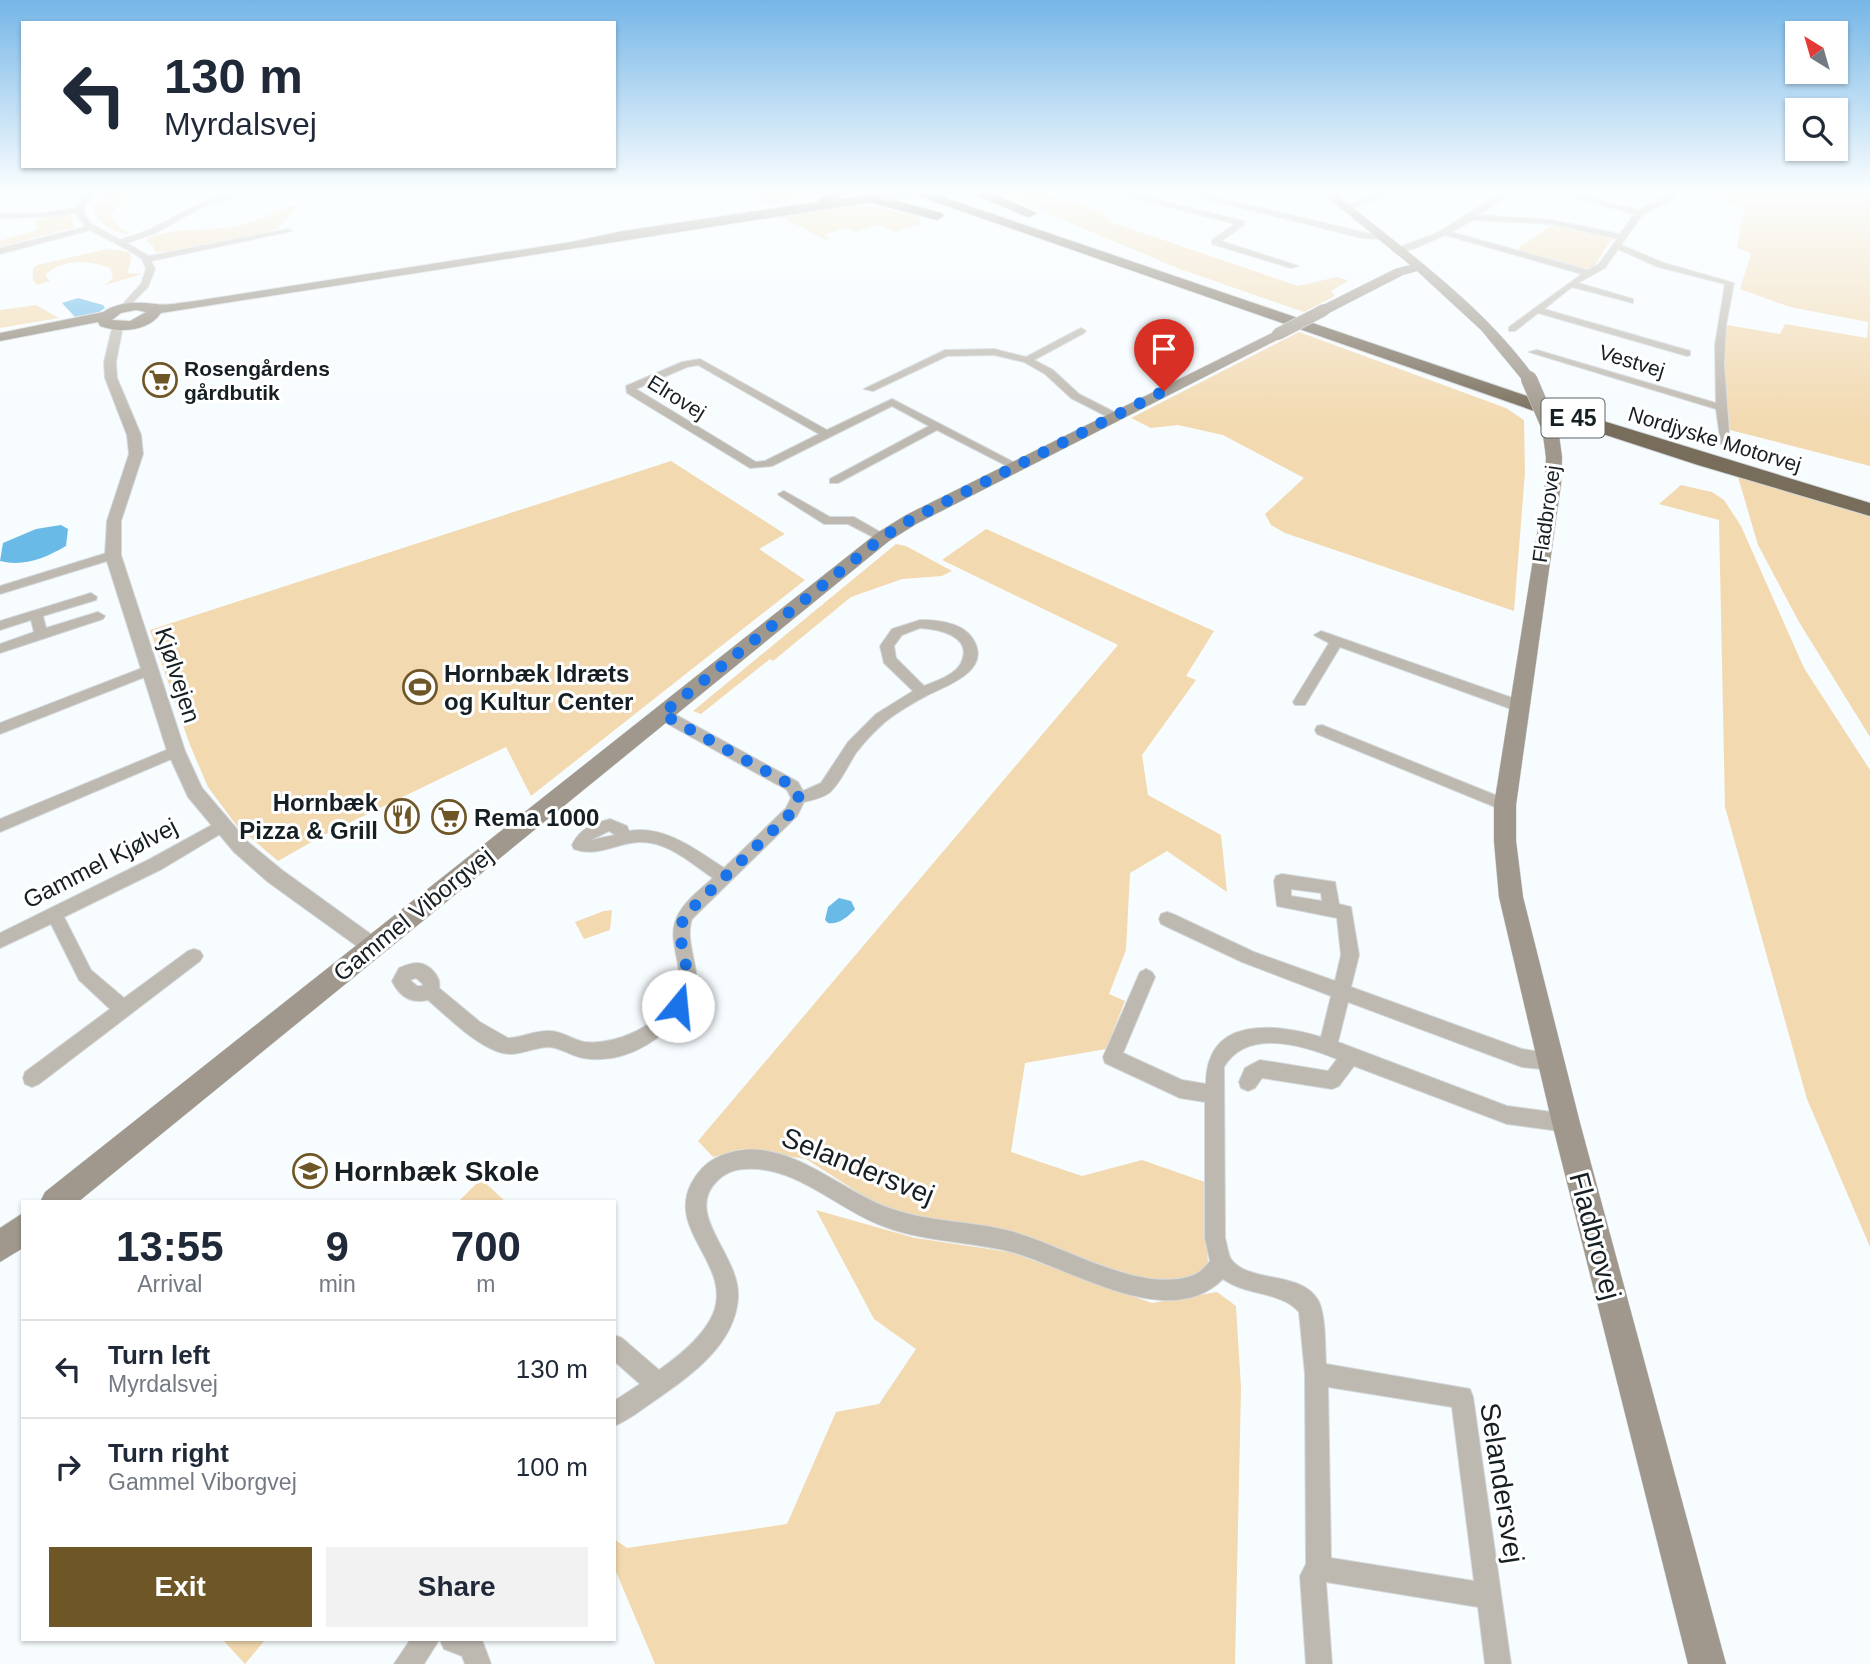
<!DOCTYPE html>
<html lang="en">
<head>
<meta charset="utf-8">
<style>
  :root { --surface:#fff; --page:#f2f2f3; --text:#1f2937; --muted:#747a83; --line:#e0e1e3; --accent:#6f5627 }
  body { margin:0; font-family:Arial,sans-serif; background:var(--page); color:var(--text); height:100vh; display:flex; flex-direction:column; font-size:26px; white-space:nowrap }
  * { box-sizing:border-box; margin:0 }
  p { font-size:23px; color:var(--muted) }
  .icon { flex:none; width:38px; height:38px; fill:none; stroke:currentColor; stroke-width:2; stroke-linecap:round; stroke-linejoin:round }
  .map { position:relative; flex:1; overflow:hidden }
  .panel { position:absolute; left:21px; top:1200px; width:595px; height:441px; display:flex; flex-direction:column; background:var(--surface); border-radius:0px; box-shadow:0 2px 5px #0004 }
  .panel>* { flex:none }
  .guide { position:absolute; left:21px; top:21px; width:595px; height:147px; border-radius:0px; box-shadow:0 2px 5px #0004; background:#fff; color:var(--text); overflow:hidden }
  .needle { width:46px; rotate:323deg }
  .controls { position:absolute; left:1785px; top:21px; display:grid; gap:14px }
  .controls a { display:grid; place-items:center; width:63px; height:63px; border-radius:0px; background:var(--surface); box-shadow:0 2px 5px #0004; font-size:35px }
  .pin { position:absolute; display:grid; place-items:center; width:60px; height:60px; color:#fff; margin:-72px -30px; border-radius:50% 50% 50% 0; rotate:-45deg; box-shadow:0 0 7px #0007 }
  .pin .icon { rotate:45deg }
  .me { position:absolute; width:77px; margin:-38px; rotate:17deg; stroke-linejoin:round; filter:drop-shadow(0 0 5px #0008) }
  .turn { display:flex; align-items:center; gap:24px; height:147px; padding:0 28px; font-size:32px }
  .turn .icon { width:91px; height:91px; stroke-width:2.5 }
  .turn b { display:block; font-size:49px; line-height:60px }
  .eta { display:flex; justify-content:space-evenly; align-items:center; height:119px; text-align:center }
  .eta b { font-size:42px; font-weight:600; line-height:49px }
  .primary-button { display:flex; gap:14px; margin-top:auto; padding:14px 28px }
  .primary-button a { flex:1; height:80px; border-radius:0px; background:var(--accent); color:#fff; font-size:28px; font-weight:600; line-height:80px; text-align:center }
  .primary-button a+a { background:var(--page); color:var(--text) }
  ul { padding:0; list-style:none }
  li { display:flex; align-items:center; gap:21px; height:98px; padding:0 28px; border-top:2px solid var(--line) }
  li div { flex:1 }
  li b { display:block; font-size:26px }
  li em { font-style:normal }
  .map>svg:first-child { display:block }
  .green { fill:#f2d9b0 }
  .water { fill:#69bae6 }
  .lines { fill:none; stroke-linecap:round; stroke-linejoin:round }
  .minor-casing { stroke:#d3d9dc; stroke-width:2 }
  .tertiary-casing { stroke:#d3d9dc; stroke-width:2 }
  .secondary-casing { stroke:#d3d9dc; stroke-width:1 }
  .primary-casing { stroke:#d3d9dc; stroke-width:2 }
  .motorway-casing { stroke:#d3d9dc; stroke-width:2 }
  .minor { fill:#beb9b0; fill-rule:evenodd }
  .tertiary { fill:#beb9b0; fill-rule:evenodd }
  .secondary { fill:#a0988c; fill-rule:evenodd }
  .primary { fill:#8a8172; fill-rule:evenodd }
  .motorway { fill:#786d5b; fill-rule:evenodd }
  .tertiary-bridge-casing { stroke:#d3d9dc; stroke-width:11; stroke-linecap:butt }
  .secondary-bridge-far1-casing { stroke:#d3d9dc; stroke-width:13; stroke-linecap:butt }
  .secondary-bridge-casing { stroke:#d3d9dc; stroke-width:17; stroke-linecap:butt }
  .tertiary-bridge { stroke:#beb9b0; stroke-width:10 }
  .secondary-bridge-far1 { stroke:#a0988c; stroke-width:12 }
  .secondary-bridge { stroke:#a0988c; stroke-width:16 }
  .route { stroke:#1a73e8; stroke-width:12; stroke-dasharray:0 21.6 }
  .labels { text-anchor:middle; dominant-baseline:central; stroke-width:6; stroke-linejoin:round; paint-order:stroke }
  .far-street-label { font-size:21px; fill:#161f23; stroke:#fff }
  .far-poi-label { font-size:21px; font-weight:bold; fill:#161f23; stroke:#fff; text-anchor:start }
  .shield { fill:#fff; stroke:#5c6265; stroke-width:2 }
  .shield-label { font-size:23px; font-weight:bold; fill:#161f23 }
  .poi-label { font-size:24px; font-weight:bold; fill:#161f23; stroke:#fff; text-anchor:start }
  .street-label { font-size:24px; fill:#161f23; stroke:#fff }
  .near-street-label { font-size:28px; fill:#161f23; stroke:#fff }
  .near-poi-label { font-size:28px; font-weight:bold; fill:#161f23; stroke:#fff; text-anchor:start }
</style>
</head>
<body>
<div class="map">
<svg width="1870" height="1664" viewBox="0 0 1870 1664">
  <rect width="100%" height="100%" fill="#f7fcff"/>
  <g class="green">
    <path d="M 106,191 L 136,191 L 119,204 L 111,216 L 119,227 L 131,233 C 115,236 100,224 93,210 Z"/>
    <polygon points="750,191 834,191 766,205"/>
    <polygon points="995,191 1043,191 1049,196 1105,213 1108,221 1298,286 1337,277 1348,281 1331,291 1335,296 1304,312 1177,268"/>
    <polygon points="1721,191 1870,191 1870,466 1730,430 1722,354 1727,325 1780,334 1785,324 1867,338 1868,322 1790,307 1740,289 1751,254 1737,248 1744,207 1721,201"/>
    <path d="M 299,204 L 278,228 L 268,232 L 164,252 L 155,252 L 153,246 L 145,240 C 170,226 207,232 236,226 C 258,222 277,209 299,204 Z"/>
    <polygon points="849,205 881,208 919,216 920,224 894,232 878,224 854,232 847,228 824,235 830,239 826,240 779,216"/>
    <polygon points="70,214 75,227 0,247 0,241 36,230 36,221 40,219"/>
    <polygon points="1554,224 1613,237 1593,268 1588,269 1519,251 1519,247"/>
    <path d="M 107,249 L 129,252 L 132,258 L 127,273 L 142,274 L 105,285 L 113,278 L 110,268 C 88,260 63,258 45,275 L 50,281 L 38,285 L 33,281 L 33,268 L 37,265 Z"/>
    <polygon points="36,305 59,318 0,328 0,310"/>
    <polygon points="1299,332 1506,408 1524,420 1525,472 1514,611 1285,533 1271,525 1265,514 1304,478 1223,435 1178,425 1151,428 1131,418"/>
    <polygon points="671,461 785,534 759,549 805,580 531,796 506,747 324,835 278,861 237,826 208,787 190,745 150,630"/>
    <polygon points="1738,477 1870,516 1870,737 1799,622 1758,545"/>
    <polygon points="1681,485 1712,492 1724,500 1741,526 1804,668 1870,770 1870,1247 1807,1099 1725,807 1719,520 1659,504"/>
    <path d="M 986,529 L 1214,631 L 1186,676 L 1196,680 L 1142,755 L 1148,795 L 1221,835 L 1227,892 L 1167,851 L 1130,873 L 1126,950 L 1109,994 L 1125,1001 L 1106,1049 L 1025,1063 L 1011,1152 L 1082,1176 L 1142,1160 L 1205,1182 L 1208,1266 C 1191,1286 1154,1281 1131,1276 L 886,1210 L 806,1159 L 742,1149 L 713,1157 L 698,1141 L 1118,645 L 942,560 Z"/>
    <polygon points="896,544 906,546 952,571 942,576 902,579 851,597 773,661 770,659 701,714 693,711"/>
    <polygon points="612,910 610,930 584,939 575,922 604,911"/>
    <polygon points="481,1179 506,1202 458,1202"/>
    <polygon points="816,1210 915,1238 1009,1252 1152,1303 1217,1292 1236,1306 1241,1388 1235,1664 655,1664 614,1567 614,1539 627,1548 787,1524 836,1412 879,1404 916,1349 874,1319"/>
    <polygon points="223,1640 265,1640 245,1664"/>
  </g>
  <g class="water">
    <polygon points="78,298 103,305 105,308 96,314 75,317 62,303"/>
    <path d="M 61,525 L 68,529 L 66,546 C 45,558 25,567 0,561 L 3,543 L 36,529 Z"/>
    <path d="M 839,898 L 851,901 L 855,909 C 848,917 838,925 828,923 L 825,920 L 828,907 Z"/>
  </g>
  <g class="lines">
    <g class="minor-casing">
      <g id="minor">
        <path d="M 88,191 L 96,191 L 83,210 L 90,223 L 120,240 C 130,236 141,234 151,229 C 184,213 213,191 252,191 L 200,208 L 156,233 L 127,243 L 149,256 L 288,229 L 292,231 L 151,261 L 155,269 L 148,287 L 125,310 L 120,307 L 141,284 L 146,269 L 142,259 L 130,251 L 90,230 L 0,254 L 0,248 L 85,227 L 76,213 L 44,217 L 0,218 L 0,214 L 44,213 L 76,208 Z"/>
        <polygon points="1108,191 1123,191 1244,221 1244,225 1221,241 1298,266 1291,268 1212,244 1212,240 1235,224"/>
        <polygon points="1175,191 1190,191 1383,237 1379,239 1362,238"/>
        <polygon points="1383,191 1395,191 1348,210 1341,208"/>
        <path d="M 1504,191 L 1514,191 L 1479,215 L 1552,220 L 1620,234 L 1634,214 L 1552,191 L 1566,191 L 1638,210 L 1668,195 L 1674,195 L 1674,199 L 1642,215 L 1621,245 L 1664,263 L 1734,283 L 1726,325 L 1724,364 L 1730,446 L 1721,444 L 1716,409 L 1529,352 L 1537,350 L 1716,403 L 1715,345 L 1725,284 L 1658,267 L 1618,249 L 1605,268 L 1578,283 L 1633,299 L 1633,303 L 1572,287 L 1544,309 L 1690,351 L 1690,355 L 1687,356 L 1538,313 L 1515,331 L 1509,331 L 1509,327 L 1582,274 L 1445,235 L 1413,249 L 1396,253 L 1392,250 L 1437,233 ZM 1473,220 L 1552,224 L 1617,239 L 1599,264 L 1588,270 L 1451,232 Z"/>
        <polygon points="1081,328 1086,331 1084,333 1034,360 1053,370 1079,394 1118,414 1118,418 1110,418 1071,398 1045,374 1024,362 994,355 947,356 873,391 864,389 945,350 994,349 1026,357"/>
        <path d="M 700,359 L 827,430 L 892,399 L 1021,466 L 1011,468 L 937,430 L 838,483 L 830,483 L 830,479 L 929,426 L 892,406 L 772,466 L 750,468 L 627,393 L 626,386 L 682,362 ZM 698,365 L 819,434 L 765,461 L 756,462 L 636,389 L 687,367 Z"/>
        <polygon points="784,491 830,517 854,517 889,537 887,540 879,540 848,524 824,524 780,496 778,494"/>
        <polygon points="113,551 119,555 117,558 0,594 0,586"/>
        <polygon points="91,593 97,597 96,600 43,616 46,628 98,612 105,616 103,619 0,653 0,644 34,632 31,620 0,630 0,621"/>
        <path d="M 920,620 C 938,620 962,622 973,639 C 993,671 945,686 926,696 C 913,703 897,712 885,722 C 875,731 864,742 856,753 C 848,765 840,784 829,793 C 822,798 813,800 804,802 L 797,816 L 692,919 C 683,945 705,971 692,997 C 673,1035 627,1066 583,1058 C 571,1056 560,1047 548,1047 C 529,1048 515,1059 496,1051 C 470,1040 449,1018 428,1000 C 411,1004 399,996 392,981 L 399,968 C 404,966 411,963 417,963 C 429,963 442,977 439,988 L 480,1022 L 508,1038 C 522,1038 535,1030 550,1031 C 562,1031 573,1040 585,1042 C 620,1046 677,1018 679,979 C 680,967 675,954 674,942 C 669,912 693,896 713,878 C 691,863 667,841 639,842 C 616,843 597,858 574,849 L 572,845 C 580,828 593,824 610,819 L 627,826 L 629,831 C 665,825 696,850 724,868 L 786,808 L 791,798 L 787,790 L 657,718 L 655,714 L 657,710 L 667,710 L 798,782 L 803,791 L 821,783 L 848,742 L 876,714 L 913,691 L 884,663 L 880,646 L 892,629 ZM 920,628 C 938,629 974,636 961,663 C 955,675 936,681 924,686 L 896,658 L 894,646 L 902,635 ZM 609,831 L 615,835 L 591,840 ZM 416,978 L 423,984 L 422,986 L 417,986 L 410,980 Z"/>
        <polygon points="1321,631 1524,702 1526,706 1524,710 1514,710 1340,647 1305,705 1295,705 1293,702 1329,643 1314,635"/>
        <polygon points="150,665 157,670 155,673 0,734 0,723"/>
        <polygon points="1322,725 1510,801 1513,805 1505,811 1500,809 1317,734 1315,730 1317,726"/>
        <polygon points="176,746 181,747 183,751 181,755 0,832 0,819"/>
        <polygon points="221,820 227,822 229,826 227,830 162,869 64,917 91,970 124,998 188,951 194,949 200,951 203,956 200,961 39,1084 32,1087 25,1084 23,1078 25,1072 110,1009 79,980 51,924 0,948 0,933 150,859"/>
        <path d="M 1282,874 L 1335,882 L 1339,904 L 1351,907 L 1359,955 L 1351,987 L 1522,1049 L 1559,1055 L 1561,1061 L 1559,1067 L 1552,1070 L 1522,1067 L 1348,1002 L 1338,1042 L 1507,1106 L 1566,1114 L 1573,1116 L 1576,1123 L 1573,1130 L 1566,1132 L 1507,1124 L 1354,1066 L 1339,1086 L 1332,1089 L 1262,1078 L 1255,1088 L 1248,1091 L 1241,1088 L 1239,1082 L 1245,1068 L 1260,1060 L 1328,1071 L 1337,1059 C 1302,1045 1247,1028 1224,1067 L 1225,1238 C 1227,1244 1228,1254 1231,1259 C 1249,1284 1300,1270 1318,1300 C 1326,1314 1325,1348 1326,1364 L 1470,1389 L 1473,1397 L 1511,1664 L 1485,1664 L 1478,1607 L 1326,1582 L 1332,1664 L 1306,1664 L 1300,1576 L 1306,1564 L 1305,1374 L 1299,1312 C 1281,1291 1246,1296 1223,1279 C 1167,1335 1066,1264 1004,1250 C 962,1241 920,1241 880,1225 C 836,1208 795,1165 745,1169 C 734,1169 724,1174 717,1181 C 683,1215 741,1255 738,1298 C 735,1345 690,1376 654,1401 C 641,1410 629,1420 614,1426 L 614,1401 L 640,1384 L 614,1361 L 614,1335 L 622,1338 L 659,1370 C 679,1356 703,1337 713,1314 C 733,1265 667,1232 691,1184 C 697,1173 704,1164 716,1158 C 780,1127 835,1190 892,1209 C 929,1222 969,1221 1006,1230 C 1060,1243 1140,1296 1194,1275 C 1201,1272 1206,1266 1210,1261 L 1205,1238 L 1205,1102 L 1180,1098 L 1105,1063 L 1103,1057 L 1140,972 L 1146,969 L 1152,972 L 1155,977 L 1123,1053 L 1182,1080 L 1206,1084 C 1206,1016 1274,1023 1321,1037 L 1331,996 L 1242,962 L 1161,924 L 1159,919 L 1161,914 L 1167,912 L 1173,914 L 1254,952 L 1335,981 L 1341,955 L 1337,918 L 1277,906 L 1274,881 L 1276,876 ZM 1291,889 L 1321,893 L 1322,901 L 1291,896 ZM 1328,1387 L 1452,1407 L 1474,1581 L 1331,1558 Z"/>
        <polygon points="410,1640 439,1640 424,1664 394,1664"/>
        <polygon points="440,1640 482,1640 491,1664 465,1664 462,1656 444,1649"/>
      </g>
    </g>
    <g class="tertiary-casing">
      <polygon id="tertiary" points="113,324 123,326 116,362 117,378 141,435 143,454 121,521 121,555 185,751 202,788 248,842 282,870 379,940 382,946 379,952 372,955 365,952 268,882 234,852 188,797 167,751 105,555 107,521 129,454 127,435 105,378 104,362"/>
    </g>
    <g class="secondary-casing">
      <g id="secondary">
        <path d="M 1320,191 L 1332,191 C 1404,250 1482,303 1536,379 L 1534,382 L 1524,382 L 1481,330 L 1417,271 L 1403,275 L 1329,313 L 1319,313 L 1319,307 L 1395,269 L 1410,265 Z"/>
        <polygon points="1278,330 1285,334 1283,337 918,523 889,541 78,1202 40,1202 45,1192 877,533 906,515"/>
        <polygon points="1550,423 1558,428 1562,457 1561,484 1516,805 1516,841 1523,897 1580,1123 1726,1664 1688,1664 1552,1123 1499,897 1494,841 1494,805 1545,484 1546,457 1542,428"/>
        <polygon points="23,1213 23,1248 0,1262 0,1228"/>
      </g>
    </g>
    <g class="primary-casing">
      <path id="primary" d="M 885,192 L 889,193 L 889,199 L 161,313 C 148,332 120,333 100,326 L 98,322 L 0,341 L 0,333 L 103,312 C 120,301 137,302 156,304 C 168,306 183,302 195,301 L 571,242 L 623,231 ZM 136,310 L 146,312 L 130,321 L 112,320 L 121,313 Z"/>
    </g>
    <g class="motorway-casing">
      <g id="motorway">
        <polygon points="833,191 853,191 824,204 817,200"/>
        <polygon points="904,191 925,191 1577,413 1870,503 1870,516 1698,465 1563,421"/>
        <polygon points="967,191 987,191 1037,213 1030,217 1025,216"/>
        <polygon points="870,194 942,213 944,216 937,220 865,201 865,195"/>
      </g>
    </g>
    <use href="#minor" class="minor"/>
    <use href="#tertiary" class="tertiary"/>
    <use href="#secondary" class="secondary"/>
    <use href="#primary" class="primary"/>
    <use href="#motorway" class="motorway"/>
    <g class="tertiary-bridge-casing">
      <polyline id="tertiary-bridge" points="885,196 915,191"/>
    </g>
    <g class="secondary-bridge-far1-casing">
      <polyline id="secondary-bridge-far1" points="1278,334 1324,310"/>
    </g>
    <g class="secondary-bridge-casing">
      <polyline id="secondary-bridge" points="1529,379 1550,428"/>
    </g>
    <use href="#tertiary-bridge" class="tertiary-bridge"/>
    <use href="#secondary-bridge-far1" class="secondary-bridge-far1"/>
    <use href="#secondary-bridge" class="secondary-bridge"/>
  </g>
  <linearGradient id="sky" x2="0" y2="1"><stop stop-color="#75b6e7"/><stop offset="0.45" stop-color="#fbfeff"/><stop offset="1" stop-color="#fbfeff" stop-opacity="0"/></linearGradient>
  <rect width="1870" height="424" fill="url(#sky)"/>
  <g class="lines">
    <path class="route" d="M 678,1006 C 701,967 670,946 685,915 L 792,812 L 799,798 L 793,786 L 662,714 L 883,537 L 912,519 L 1164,391"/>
  </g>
  <defs>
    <g id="supermarket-ring" transform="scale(1.75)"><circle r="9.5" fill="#fff" stroke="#6f5627" stroke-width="1.5"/><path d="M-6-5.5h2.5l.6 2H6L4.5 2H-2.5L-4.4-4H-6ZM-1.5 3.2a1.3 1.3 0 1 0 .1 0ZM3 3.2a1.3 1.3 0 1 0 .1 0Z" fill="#6f5627"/></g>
    <g id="stadium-ring" transform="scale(1.75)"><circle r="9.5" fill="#fff" stroke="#6f5627" stroke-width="1.5"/><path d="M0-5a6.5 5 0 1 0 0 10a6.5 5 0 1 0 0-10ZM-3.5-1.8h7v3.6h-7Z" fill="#6f5627"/></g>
    <g id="restaurant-ring" transform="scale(1.75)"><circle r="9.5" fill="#fff" stroke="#6f5627" stroke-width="1.5"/><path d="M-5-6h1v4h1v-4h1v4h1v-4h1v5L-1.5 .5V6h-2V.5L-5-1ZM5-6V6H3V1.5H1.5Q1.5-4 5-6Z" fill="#6f5627"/></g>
    <g id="school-ring" transform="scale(1.75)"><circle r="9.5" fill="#fff" stroke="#6f5627" stroke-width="1.5"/><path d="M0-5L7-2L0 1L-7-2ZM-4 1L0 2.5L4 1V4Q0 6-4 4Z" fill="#6f5627"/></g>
  </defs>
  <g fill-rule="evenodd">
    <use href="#supermarket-ring" x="160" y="380"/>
    <use href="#stadium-ring" x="420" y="687"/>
    <use href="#restaurant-ring" x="402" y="816"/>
    <use href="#supermarket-ring" x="449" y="817"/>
    <use href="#school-ring" x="310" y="1171"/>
  </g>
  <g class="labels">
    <g class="far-street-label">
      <text transform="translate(1632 361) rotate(17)">Vestvej</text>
      <text transform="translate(677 397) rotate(32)">Elrovej</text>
      <text transform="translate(1715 439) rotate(17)">Nordjyske Motorvej</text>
      <text transform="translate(1546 514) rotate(-82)">Fladbrovej</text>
    </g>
    <g class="far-poi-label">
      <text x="184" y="368">Rosengårdens<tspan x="184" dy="24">gårdbutik</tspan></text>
    </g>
    <rect class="shield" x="1541.5" y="398.5" width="63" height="39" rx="5"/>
    <g class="shield-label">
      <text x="1573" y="418">E 45</text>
    </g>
    <g class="poi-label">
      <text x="444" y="673">Hornbæk Idræts<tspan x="444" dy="28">og Kultur Center</tspan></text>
      <text x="378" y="802" text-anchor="end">Hornbæk<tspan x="378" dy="28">Pizza &amp; Grill</tspan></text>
      <text x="474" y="817">Rema 1000</text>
    </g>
    <g class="street-label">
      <text transform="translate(178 675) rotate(72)">Kjølvejen</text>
      <text transform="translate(100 863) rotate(-27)">Gammel Kjølvej</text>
      <text transform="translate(413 914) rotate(-39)">Gammel Viborgvej</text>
    </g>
    <g class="near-street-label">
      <text transform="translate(858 1166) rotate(22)">Selandersvej</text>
      <text transform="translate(1595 1236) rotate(75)">Fladbrovej</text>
      <text transform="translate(1502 1483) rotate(81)">Selandersvej</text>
    </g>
    <g class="near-poi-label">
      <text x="334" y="1171">Hornbæk Skole</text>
    </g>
  </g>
</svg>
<div class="controls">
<a><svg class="needle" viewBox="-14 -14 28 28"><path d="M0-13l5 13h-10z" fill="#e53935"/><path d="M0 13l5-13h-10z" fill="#747a83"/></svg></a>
<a><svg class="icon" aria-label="search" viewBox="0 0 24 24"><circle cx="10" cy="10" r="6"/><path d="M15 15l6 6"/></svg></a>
</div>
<div class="pin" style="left:1164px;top:391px;background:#d93025"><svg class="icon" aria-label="arrive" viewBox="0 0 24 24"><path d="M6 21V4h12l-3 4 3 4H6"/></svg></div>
<svg class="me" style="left:678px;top:1006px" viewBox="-20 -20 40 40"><circle r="19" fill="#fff"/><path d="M0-13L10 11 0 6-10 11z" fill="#1a73e8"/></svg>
<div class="guide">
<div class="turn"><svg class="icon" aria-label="left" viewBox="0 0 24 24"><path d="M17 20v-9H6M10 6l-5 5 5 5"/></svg><div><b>130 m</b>Myrdalsvej</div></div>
</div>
<section class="panel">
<div class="eta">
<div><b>13:55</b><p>Arrival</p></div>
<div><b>9</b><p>min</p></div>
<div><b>700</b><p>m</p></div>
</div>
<ul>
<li><svg class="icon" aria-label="left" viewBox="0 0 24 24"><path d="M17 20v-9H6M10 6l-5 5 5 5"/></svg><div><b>Turn left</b><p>Myrdalsvej</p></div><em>130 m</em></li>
<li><svg class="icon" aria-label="right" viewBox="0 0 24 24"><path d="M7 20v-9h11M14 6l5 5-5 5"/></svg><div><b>Turn right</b><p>Gammel Viborgvej</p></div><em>100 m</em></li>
</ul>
<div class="primary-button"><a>Exit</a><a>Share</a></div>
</section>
</div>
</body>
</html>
